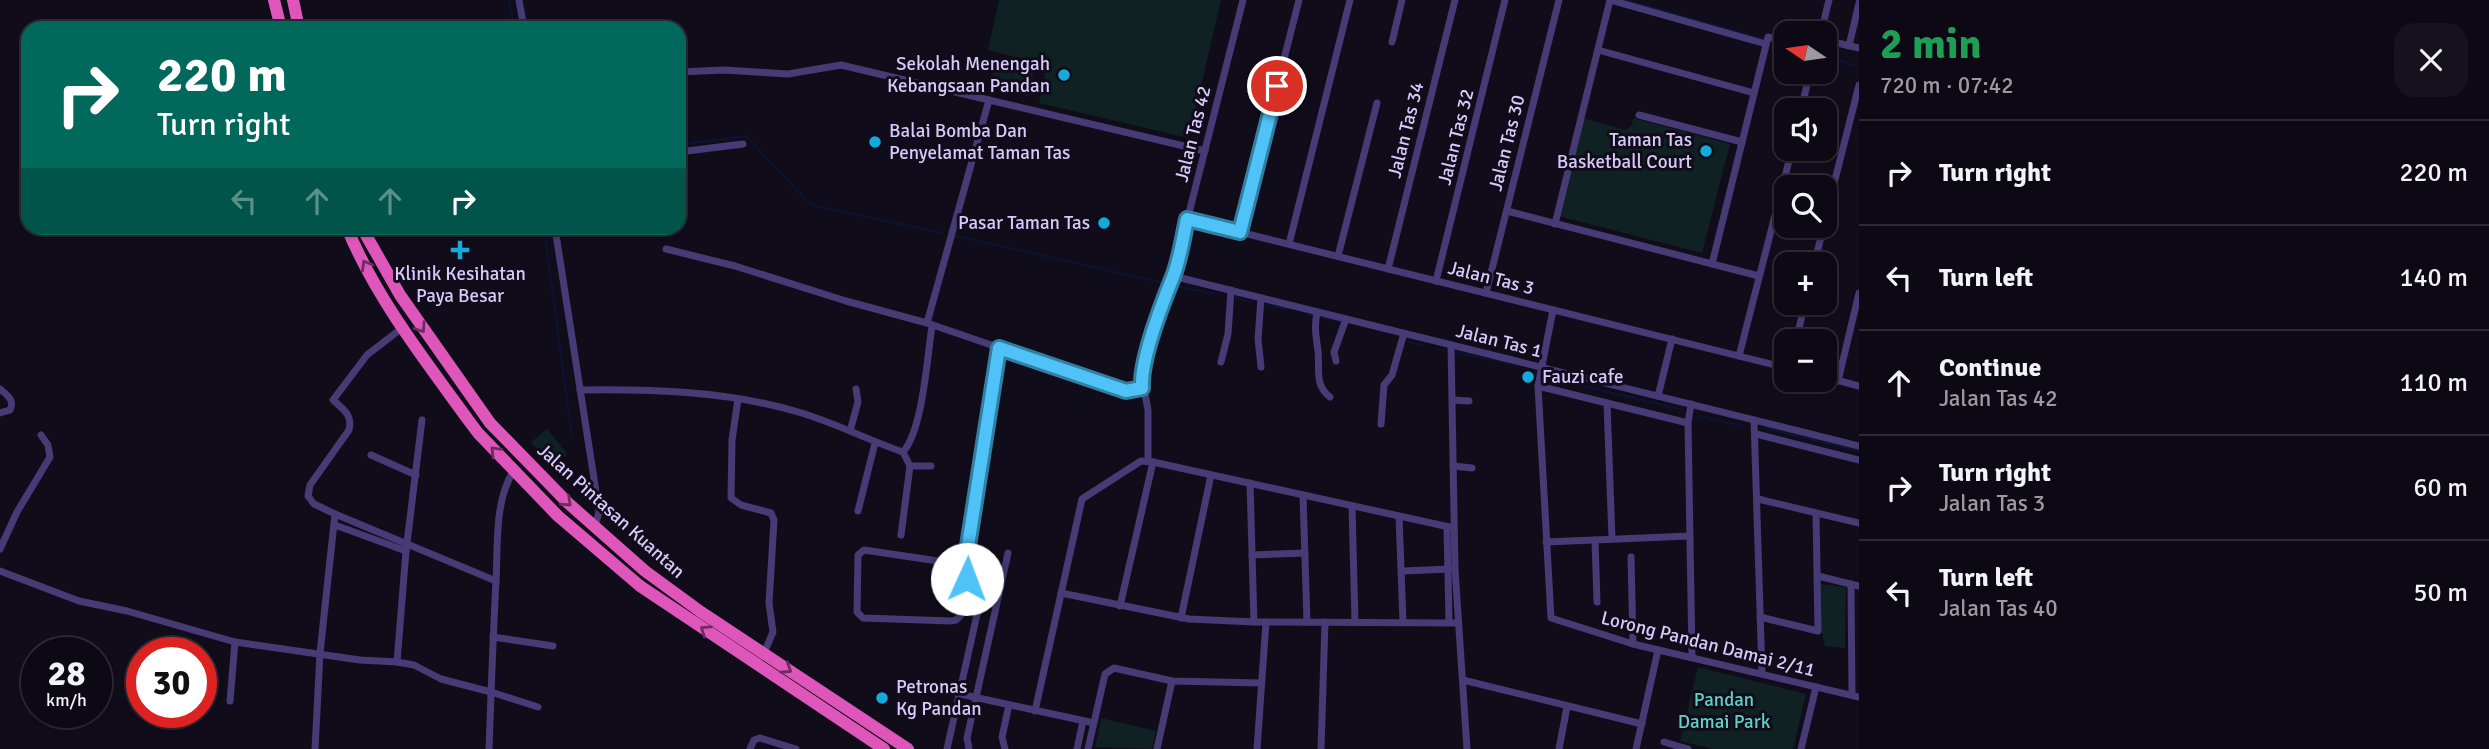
<!DOCTYPE html>
<html lang="en">
<head>
<meta charset="utf-8">
<style>
  :root { --surface:#0d0914; --page:#16121d; --text:#f1f3f6; --muted:#9a9aa0; --line:#2d2a34 }
  body { margin:0; font-family:Signika,sans-serif; background:var(--page); color:var(--text); height:100vh; display:flex; flex-direction:column; font-size:26px; white-space:nowrap }
  * { box-sizing:border-box; margin:0 }
  p { font-size:23px; color:var(--muted) }
  .icon { flex:none; width:38px; height:38px; fill:none; stroke:currentColor; stroke-width:2; stroke-linecap:round; stroke-linejoin:round }
  .map { position:relative; flex:1; overflow:hidden }
  .panel { display:flex; flex-direction:column; background:var(--surface); width:630px }
  .panel>* { flex:none }
  .top-card { position:absolute; left:21px; top:21px; width:665px; height:214px; border-radius:21px; box-shadow:0 2px 5px #0004,0 0 0 2px var(--line); background:#00695c; color:#fff; overflow:hidden }
  .needle { width:46px; rotate:283deg }
  .fabs { position:absolute; left:1774px; top:21px; display:grid; gap:14px }
  .fabs a { display:grid; place-items:center; width:63px; height:63px; border-radius:14px; background:var(--surface); box-shadow:0 2px 5px #0004,0 0 0 2px var(--line); font-size:35px }
  .speed { position:absolute; left:21px; top:637px; display:flex; gap:14px; font-size:35px; font-weight:700; text-align:center }
  .speed>* { display:grid; place-content:center; width:91px; height:91px; border-radius:50%; background:var(--surface); box-shadow:0 2px 5px #0004,0 0 0 2px var(--line); line-height:1 }
  .speed small { font-size:18px; font-weight:400 }
  .speed .limit { border:10px solid #d22; background:#fff; color:#111 }
  .pin { position:absolute; display:grid; place-items:center; width:60px; height:60px; color:#fff; margin:-30px; border:4px solid #fff; border-radius:50%; box-shadow:0 2px 7px #0007 }
  .me { position:absolute; width:77px; margin:-38px; rotate:2deg; stroke-linejoin:round; filter:drop-shadow(0 0 5px #0008) }
  .turn { display:flex; align-items:center; gap:24px; height:147px; padding:0 21px; font-size:32px }
  .turn .icon { width:91px; height:91px; stroke-width:2.5 }
  .turn b { display:block; font-size:49px; line-height:60px }
  .lanes { display:flex; align-items:center; height:66px; padding:0 21px; background:#0003; justify-content:center; gap:35px; direction:ltr }
  .lanes .off { opacity:.35 }
  .round { display:grid; place-items:center; flex:none; width:74px; height:74px; border-radius:21px; background:var(--page) }
  .overview { display:flex; align-items:center; justify-content:space-between; height:119px; padding:0 21px }
  h1 { font-size:42px; font-weight:700; line-height:52px; color:#1e9e55 }
  ul { padding:0; list-style:none }
  li { display:flex; align-items:center; gap:21px; height:105px; padding:0 21px; border-top:2px solid var(--line) }
  li div { flex:1 }
  li b { display:block; font-size:26px }
  li em { font-style:normal }
  main { display:flex; flex:1; min-height:0 }
  .map>svg:first-child { display:block }
  .green { fill:#102123 }
  .lines { fill:none; stroke-linecap:round; stroke-linejoin:round }
  .stream { stroke:#0c1433; stroke-width:2 }
  .minor { stroke:#463b75; stroke-width:7 }
  .trunk { stroke:#de56ba; stroke-width:12 }
  .oneway { stroke:#6d2d62 }
  .route-casing { stroke:#337fa1; stroke-width:18 }
  .route { stroke:#4fc3f7; stroke-width:12 }
  .poi-dot { fill:#14aadc; stroke:#110c1a; stroke-width:2.5 }
  .labels { text-anchor:middle; dominant-baseline:central; stroke-width:6; stroke-linejoin:round; paint-order:stroke }
  .poi-label { font-size:19px; fill:#d7cafa; stroke:#110c1a; text-anchor:end }
  .street-label { font-size:19px; fill:#d7cafa; stroke:#110c1a }
  .park-label { font-size:19px; fill:#5ed2c6; stroke:#110c1a }
</style>
</head>
<body>
<main>
<div class="map">
<svg width="1859" height="749" viewBox="0 0 1859 749">
  <rect width="100%" height="100%" fill="#110c1a"/>
  <g class="green">
    <polygon points="999,0 1221,0 1189,138 1039,103 1047,65 988,50"/>
    <polygon points="996,62 1034,70 1028,96 990,87"/>
    <polygon points="1583,118 1626,130 1632,125 1633,118 1730,144 1702,253 1558,216"/>
    <polygon points="547,429 567,454 551,467 531,442"/>
    <polygon points="1820,584 1846,587 1845,648 1825,646 1821,628"/>
    <polygon points="1698,667 1806,694 1793,749 1713,749 1680,741"/>
    <polygon points="1101,718 1156,731 1152,749 1095,747"/>
  </g>
  <g class="lines">
    <g class="stream">
      <polyline points="509,0 513,28"/>
      <polyline points="1626,0 1763,39"/>
      <polyline points="1774,42 1787,46"/>
      <polyline points="1825,57 1859,66"/>
      <polyline points="679,145 746,136 811,205 942,233"/>
      <polyline points="544,228 572,437"/>
      <polyline points="956,236 1164,283"/>
      <polyline points="1175,286 1217,294"/>
      <polyline points="1235,298 1250,301"/>
      <polyline points="1266,305 1288,309"/>
      <polyline points="1307,314 1313,315"/>
      <polyline points="1322,317 1342,322"/>
      <polyline points="1408,342 1424,346"/>
      <polyline points="1437,349 1445,351"/>
      <polyline points="1456,353 1520,365"/>
      <polyline points="1546,377 1683,410"/>
      <polyline points="1700,416 1746,427"/>
      <polyline points="1764,428 1859,451"/>
    </g>
    <g class="minor">
      <polyline points="519,0 524,28"/>
      <polyline points="1821,33 1829,0"/>
      <polyline points="1825,40 1859,48"/>
      <polyline points="1392,42 1402,0"/>
      <polyline points="1849,46 1859,3"/>
      <polyline points="1598,50 1754,93"/>
      <polyline points="679,72 724,70 788,74 841,65 1205,151"/>
      <polyline points="1801,110 1810,72"/>
      <polyline points="1639,115 1742,142"/>
      <polyline points="679,152 743,144"/>
      <polyline points="1507,211 1759,276"/>
      <polyline points="1187,219 1787,368"/>
      <polyline points="1825,219 1859,85"/>
      <polyline points="1555,224 1610,0 1766,44"/>
      <polyline points="555,228 597,498 599,512 595,526"/>
      <polyline points="1240,232 1299,0"/>
      <polyline points="1289,244 1350,0"/>
      <polyline points="666,249 735,266 846,301 927,323 1126,391 1142,388"/>
      <polyline points="1338,256 1377,103"/>
      <polyline points="1712,264 1768,37 1787,41"/>
      <polyline points="1814,264 1824,226"/>
      <polyline points="1388,269 1455,0"/>
      <polyline points="1173,276 1859,446"/>
      <polyline points="1436,281 1505,0"/>
      <polyline points="1486,293 1559,0"/>
      <polyline points="1553,310 1538,386 1551,618 1633,644 1859,697"/>
      <path d="M 1317,312 C 1314,328 1316,335 1318,351 C 1320,368 1314,385 1330,397"/>
      <polyline points="927,323 989,100"/>
      <path d="M 402,328 L 367,355 L 333,400 C 343,409 353,415 349,430 L 310,485 L 308,496 L 314,504 L 335,514 L 496,581"/>
      <polyline points="1796,341 1805,303"/>
      <polyline points="1451,345 1455,569 1467,749"/>
      <polyline points="1739,356 1792,149"/>
      <polyline points="1336,361 1334,352 1346,319"/>
      <polyline points="1221,362 1228,334 1231,290"/>
      <polyline points="1261,367 1258,339 1261,298"/>
      <polyline points="1825,377 1859,386"/>
      <polyline points="1838,381 1859,293"/>
      <polyline points="1538,386 1688,423"/>
      <path d="M 0,389 C 7,395 15,400 10,410 L 0,413"/>
      <path d="M 580,390 C 652,389 728,391 798,412 C 834,422 867,440 903,452"/>
      <polyline points="1658,396 1672,339"/>
      <polyline points="738,399 732,440 731,498 741,505 771,513 774,520 769,603 773,632 764,653"/>
      <polyline points="1453,400 1469,401"/>
      <polyline points="1607,403 1612,539"/>
      <polyline points="1691,404 1688,423 1692,657"/>
      <polyline points="1754,420 1762,673"/>
      <polyline points="1381,424 1384,385 1392,375 1404,333"/>
      <polyline points="850,431 858,402 856,389"/>
      <polyline points="1756,434 1859,460"/>
      <polyline points="371,455 416,475"/>
      <polyline points="1148,461 1148,410 1142,379 1166,291 1173,276 1243,0"/>
      <polyline points="910,466 931,466"/>
      <polyline points="1453,466 1472,468"/>
      <polyline points="1250,483 1254,622"/>
      <polyline points="1303,495 1307,622"/>
      <polyline points="1758,499 1859,523"/>
      <polyline points="1352,506 1355,622"/>
      <polyline points="858,511 875,443"/>
      <polyline points="1399,516 1403,622"/>
      <polyline points="335,525 406,551"/>
      <polyline points="1447,527 1449,622"/>
      <path d="M 901,535 L 910,466 L 903,452 C 923,429 927,358 932,326"/>
      <polyline points="1595,540 1597,602"/>
      <polyline points="1546,542 1690,536"/>
      <polyline points="0,549 17,512 50,457 48,445 41,435"/>
      <polyline points="1252,555 1305,553"/>
      <polyline points="1631,557 1633,644"/>
      <polyline points="0,571 79,601 127,611 235,642 360,660 397,662 406,551 422,420"/>
      <polyline points="1403,571 1450,569"/>
      <polyline points="1818,576 1859,586"/>
      <polyline points="1851,584 1852,695"/>
      <polyline points="1061,593 1189,619 1254,622 1457,623"/>
      <polyline points="1120,606 1153,462"/>
      <polyline points="961,615 956,620 951,621 863,618 857,612 858,555 864,550 965,565"/>
      <polyline points="961,615 967,579 965,565 999,348"/>
      <polyline points="1760,617 1818,631 1816,513"/>
      <polyline points="1181,618 1211,475"/>
      <polyline points="493,637 553,646"/>
      <polyline points="397,662 414,665 441,679 491,692 538,707"/>
      <polyline points="1463,680 1642,724"/>
      <polyline points="960,694 1094,723"/>
      <polyline points="230,701 235,642"/>
      <polyline points="1035,711 1082,499 1141,461 1153,462 1454,528"/>
      <polyline points="1664,742 1688,749"/>
      <polyline points="315,749 320,653 335,514"/>
      <path d="M 489,749 C 491,693 493,637 496,581 C 498,546 494,501 514,470"/>
      <polyline points="750,749 754,740 760,738 796,749"/>
      <polyline points="947,749 986,574"/>
      <polyline points="969,749 967,738 1008,553"/>
      <polyline points="1005,749 1002,737 1009,705"/>
      <polyline points="1077,749 1083,721"/>
      <polyline points="1088,749 1105,674 1114,668 1172,681 1261,683"/>
      <polyline points="1157,749 1172,681"/>
      <polyline points="1257,749 1266,622"/>
      <polyline points="1321,749 1325,622"/>
      <polyline points="1559,749 1567,707"/>
      <polyline points="1636,749 1658,650"/>
      <polyline points="1801,749 1816,687"/>
    </g>
    <g class="trunk">
      <polyline points="274,0 281,28"/>
      <polyline points="293,0 299,28"/>
      <path d="M 347,228 C 376,298 424,359 469,421 L 478,433 L 558,516 L 640,586 L 884,749"/>
      <polyline points="362,228 400,295 490,423 568,503 645,571 701,612 908,749"/>
    </g>
  </g>
  <defs><path id="oneway-chevron" d="M-2-3.5L2.5 0L-2 3.5" fill="none" stroke-width="1.6" stroke-linecap="round" stroke-linejoin="round" transform="scale(1.75)"/></defs>
  <g class="oneway">
    <use href="#oneway-chevron" transform="translate(366 265) rotate(-120)"/>
    <use href="#oneway-chevron" transform="translate(421 328) rotate(56)"/>
    <use href="#oneway-chevron" transform="translate(495 451) rotate(-134)"/>
    <use href="#oneway-chevron" transform="translate(567 502) rotate(43)"/>
    <use href="#oneway-chevron" transform="translate(705 630) rotate(-146)"/>
    <use href="#oneway-chevron" transform="translate(787 669) rotate(33)"/>
  </g>
  <g class="lines">
    <g class="route-casing">
      <path id="route" d="M 967,579 L 965,565 L 999,348 L 1126,391 L 1142,388 C 1140,360 1162,304 1173,277 C 1180,259 1183,238 1187,219 L 1240,232 L 1277,86"/>
    </g>
    <use href="#route" class="route"/>
  </g>
  <g class="poi-dot">
    <circle cx="1064" cy="75" r="7"/>
    <circle cx="875" cy="142" r="7"/>
    <circle cx="1706" cy="151" r="7"/>
    <circle cx="1104" cy="223" r="7"/>
    <path d="M456.5 239.5h7v7h7v7h-7v7h-7v-7h-7v-7h7z"/>
    <circle cx="1528" cy="377" r="7"/>
    <circle cx="882" cy="698" r="7"/>
  </g>
  <g class="labels">
    <g class="poi-label">
      <text x="1050" y="64">Sekolah Menengah<tspan x="1050" dy="22">Kebangsaan Pandan</tspan></text>
      <text x="889" y="131" text-anchor="start">Balai Bomba Dan<tspan x="889" dy="22">Penyelamat Taman Tas</tspan></text>
      <text x="1692" y="140">Taman Tas<tspan x="1692" dy="22">Basketball Court</tspan></text>
      <text x="1090" y="223">Pasar Taman Tas</text>
      <text x="460" y="274" text-anchor="middle">Klinik Kesihatan<tspan x="460" dy="22">Paya Besar</tspan></text>
      <text x="1542" y="377" text-anchor="start">Fauzi cafe</text>
      <text x="896" y="687" text-anchor="start">Petronas<tspan x="896" dy="22">Kg Pandan</tspan></text>
    </g>
    <g class="street-label">
      <text transform="translate(1406 130) rotate(-76)">Jalan Tas 34</text>
      <text transform="translate(1193 134) rotate(-76)">Jalan Tas 42</text>
      <text transform="translate(1456 137) rotate(-76)">Jalan Tas 32</text>
      <text transform="translate(1507 143) rotate(-76)">Jalan Tas 30</text>
      <text transform="translate(1491 278) rotate(14)">Jalan Tas 3</text>
      <text transform="translate(1499 341) rotate(14)">Jalan Tas 1</text>
      <text transform="translate(611 511) rotate(42)">Jalan Pintasan Kuantan</text>
      <text transform="translate(1708 644) rotate(14)">Lorong Pandan Damai 2/11</text>
    </g>
    <g class="park-label">
      <text x="1724" y="700">Pandan<tspan x="1724" dy="22">Damai Park</tspan></text>
    </g>
  </g>
</svg>
<div class="fabs">
<a><svg class="needle" viewBox="-14 -14 28 28"><path d="M0-13l5 13h-10z" fill="#e53935"/><path d="M0 13l5-13h-10z" fill="#9a9aa0"/></svg></a>
<a><svg class="icon" aria-label="sound" viewBox="0 0 24 24"><path d="M4 9h4l5-4v14l-5-4H4zM17 9q2 3 0 6"/></svg></a>
<a><svg class="icon" aria-label="search" viewBox="0 0 24 24"><circle cx="10" cy="10" r="6"/><path d="M15 15l6 6"/></svg></a>
<a>+</a>
<a>−</a>
</div>
<div class="speed"><div>28<small>km/h</small></div><div class="limit">30</div></div>
<div class="pin" style="left:1277px;top:86px;background:#d93025"><svg class="icon" aria-label="arrive" viewBox="0 0 24 24"><path d="M6 21V4h12l-3 4 3 4H6"/></svg></div>
<svg class="me" style="left:967px;top:579px" viewBox="-20 -20 40 40"><circle r="19" fill="#fff"/><path d="M0-13L10 11 0 6-10 11z" fill="#4fc3f7"/></svg>
<div class="top-card">
<div class="turn"><svg class="icon" aria-label="right" viewBox="0 0 24 24"><path d="M7 20v-9h11M14 6l5 5-5 5"/></svg><div><b>220 m</b>Turn right</div></div>
<div class="lanes"><svg class="icon off" aria-label="left" viewBox="0 0 24 24"><path d="M17 20v-9H6M10 6l-5 5 5 5"/></svg><svg class="icon off" aria-label="ahead" viewBox="0 0 24 24"><path d="M12 20V5M6 11l6-6 6 6"/></svg><svg class="icon off" aria-label="ahead" viewBox="0 0 24 24"><path d="M12 20V5M6 11l6-6 6 6"/></svg><svg class="icon" aria-label="right" viewBox="0 0 24 24"><path d="M7 20v-9h11M14 6l5 5-5 5"/></svg></div>
</div>
</div>
<section class="panel">
<div class="overview"><div><h1>2 min</h1><p>720 m · 07:42</p></div><a class="round"><svg class="icon" aria-label="close" viewBox="0 0 24 24"><path d="M6 6l12 12M18 6L6 18"/></svg></a></div>
<ul>
<li><svg class="icon" aria-label="right" viewBox="0 0 24 24"><path d="M7 20v-9h11M14 6l5 5-5 5"/></svg><div><b>Turn right</b></div><em>220 m</em></li>
<li><svg class="icon" aria-label="left" viewBox="0 0 24 24"><path d="M17 20v-9H6M10 6l-5 5 5 5"/></svg><div><b>Turn left</b></div><em>140 m</em></li>
<li><svg class="icon" aria-label="ahead" viewBox="0 0 24 24"><path d="M12 20V5M6 11l6-6 6 6"/></svg><div><b>Continue</b><p>Jalan Tas 42</p></div><em>110 m</em></li>
<li><svg class="icon" aria-label="right" viewBox="0 0 24 24"><path d="M7 20v-9h11M14 6l5 5-5 5"/></svg><div><b>Turn right</b><p>Jalan Tas 3</p></div><em>60 m</em></li>
<li><svg class="icon" aria-label="left" viewBox="0 0 24 24"><path d="M17 20v-9H6M10 6l-5 5 5 5"/></svg><div><b>Turn left</b><p>Jalan Tas 40</p></div><em>50 m</em></li>
</ul>
</section>
</main>
</body>
</html>
